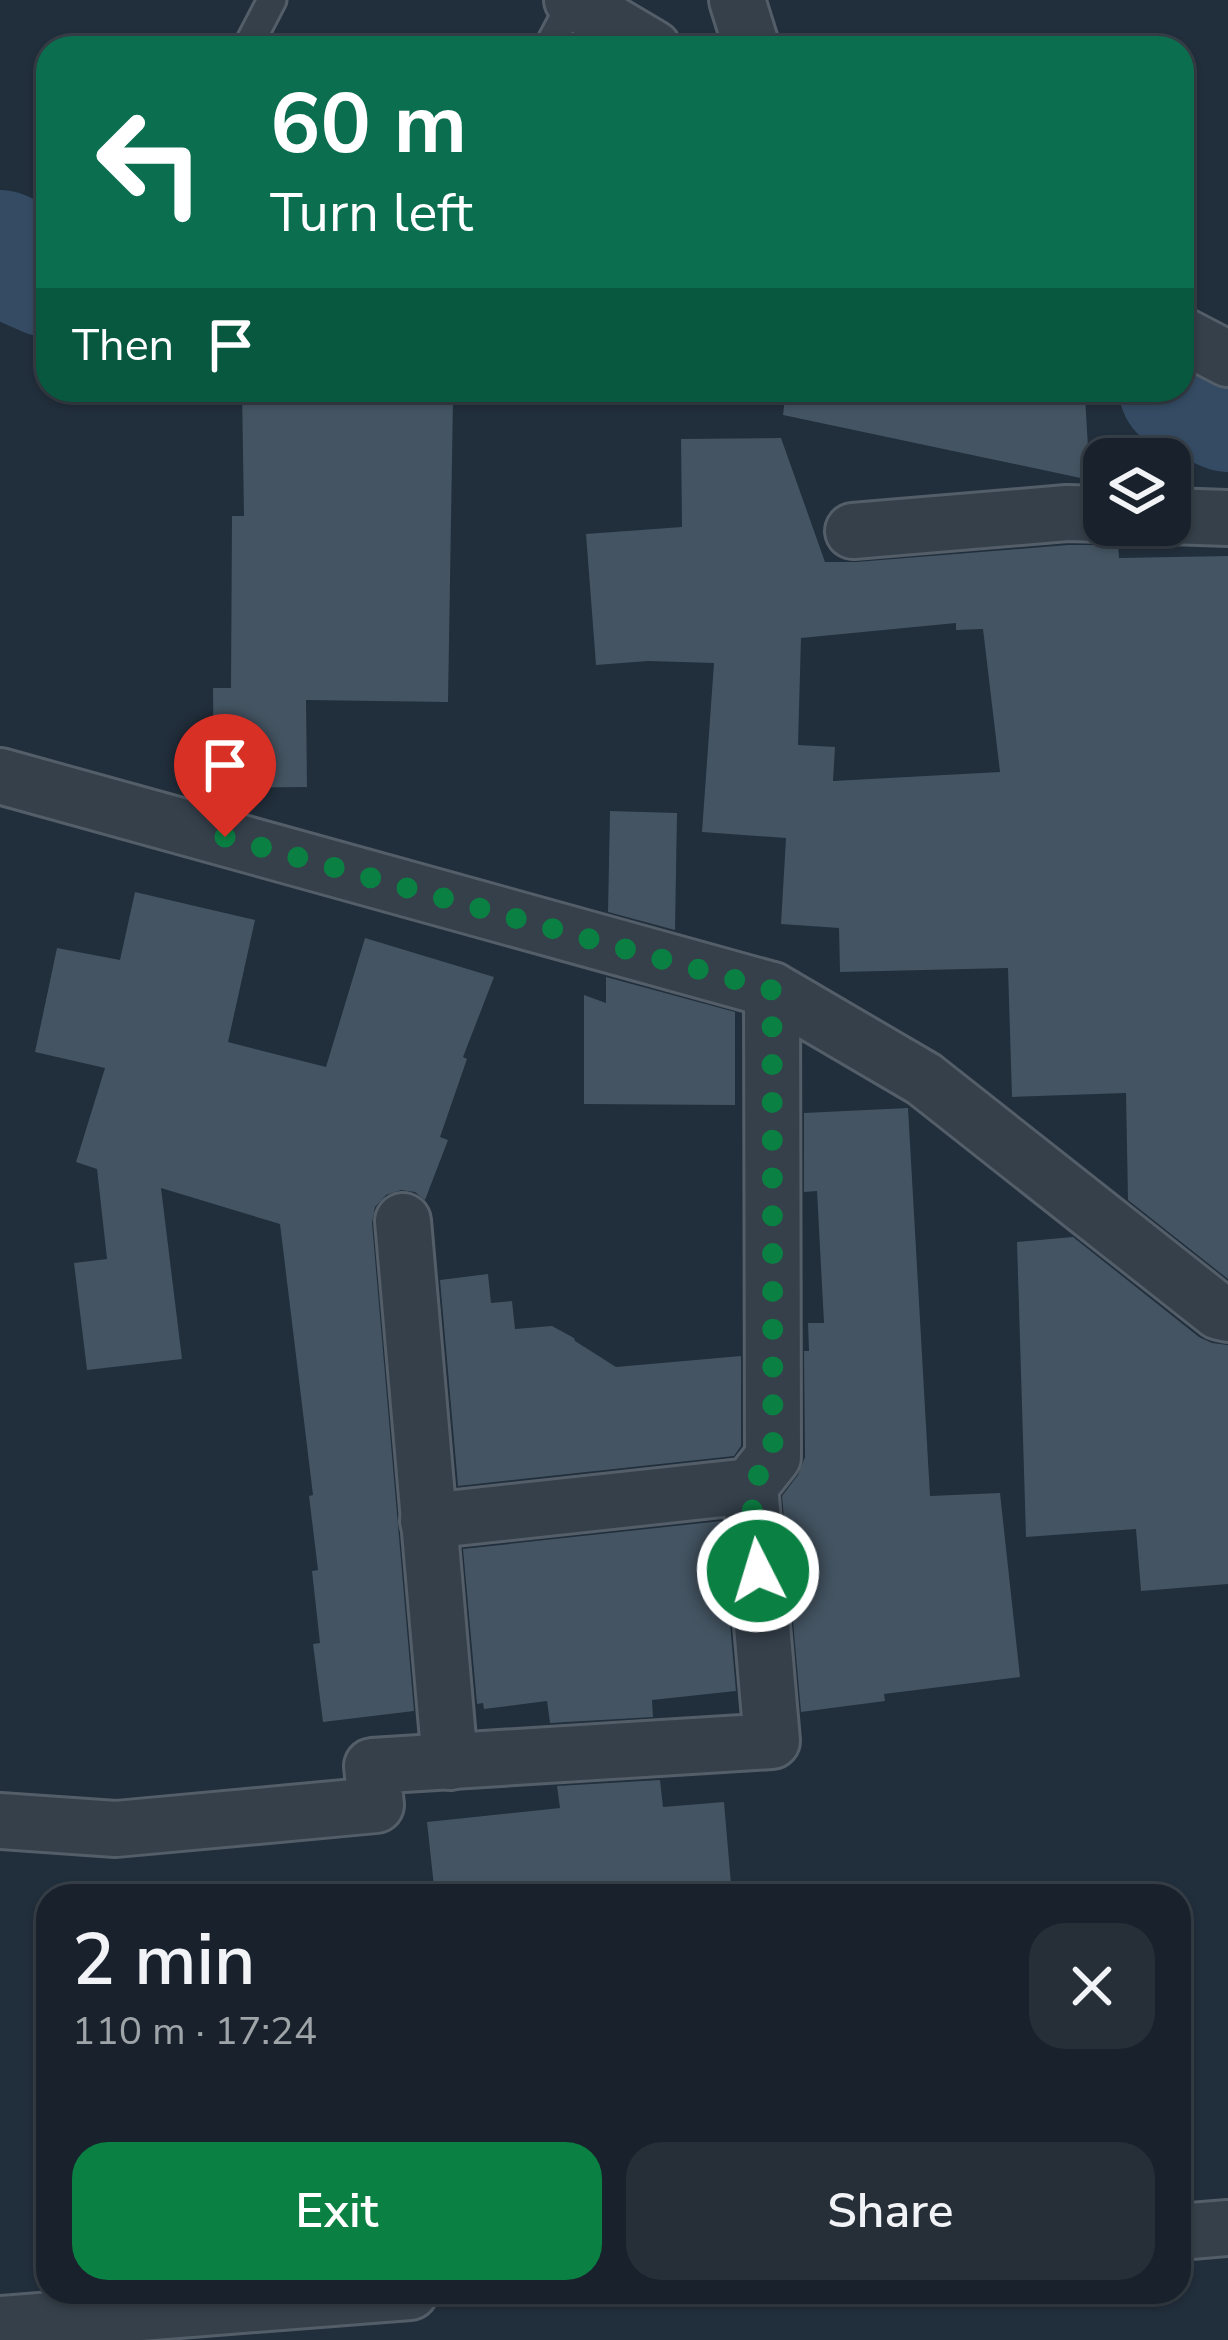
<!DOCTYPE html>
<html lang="en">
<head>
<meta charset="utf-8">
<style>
  :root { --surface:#19222c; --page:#262f38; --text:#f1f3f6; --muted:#9fa4a9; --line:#373f48; --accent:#0b8043 }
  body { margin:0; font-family:"Nunito Sans",sans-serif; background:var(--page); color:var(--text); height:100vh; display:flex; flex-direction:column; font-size:45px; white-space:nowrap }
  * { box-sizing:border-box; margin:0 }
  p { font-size:39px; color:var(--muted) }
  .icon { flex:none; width:66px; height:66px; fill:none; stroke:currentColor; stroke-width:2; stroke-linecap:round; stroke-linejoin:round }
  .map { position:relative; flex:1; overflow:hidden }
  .sheet { position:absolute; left:36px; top:1884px; width:1155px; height:420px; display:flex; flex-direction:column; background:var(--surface); border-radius:36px; box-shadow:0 3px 9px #0004,0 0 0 3px var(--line) }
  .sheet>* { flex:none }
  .hud { position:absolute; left:36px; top:36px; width:1158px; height:366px; border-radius:36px; box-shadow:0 3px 9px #0004,0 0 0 3px var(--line); background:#0b6e4f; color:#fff; overflow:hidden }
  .buttons { position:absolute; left:1083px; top:438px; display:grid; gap:24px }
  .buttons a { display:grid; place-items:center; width:108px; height:108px; border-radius:24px; background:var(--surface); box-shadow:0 3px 9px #0004,0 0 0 3px var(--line); font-size:60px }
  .pin { position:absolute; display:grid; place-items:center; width:102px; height:102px; color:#fff; margin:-123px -51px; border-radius:50% 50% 50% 0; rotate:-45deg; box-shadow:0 0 12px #0007 }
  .pin .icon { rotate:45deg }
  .me { position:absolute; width:132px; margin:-66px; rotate:355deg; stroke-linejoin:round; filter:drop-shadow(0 0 9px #0008) }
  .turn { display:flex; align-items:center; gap:42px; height:252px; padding:0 36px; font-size:54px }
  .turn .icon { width:156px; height:156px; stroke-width:2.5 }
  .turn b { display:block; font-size:84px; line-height:102px }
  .then { display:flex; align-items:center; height:114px; padding:0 36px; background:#0003; gap:24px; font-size:45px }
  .round { display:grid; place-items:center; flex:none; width:126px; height:126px; border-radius:36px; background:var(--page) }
  .head { display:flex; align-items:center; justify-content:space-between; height:204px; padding:0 36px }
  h1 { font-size:72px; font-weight:600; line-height:90px }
  .primary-button { display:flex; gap:24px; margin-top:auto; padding:24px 36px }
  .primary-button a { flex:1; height:138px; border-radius:36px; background:var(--accent); color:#fff; font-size:48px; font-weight:600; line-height:138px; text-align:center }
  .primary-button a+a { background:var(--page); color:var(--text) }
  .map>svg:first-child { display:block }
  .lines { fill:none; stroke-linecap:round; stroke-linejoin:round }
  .river { stroke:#344b63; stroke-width:126 }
  .building { fill:#445462; fill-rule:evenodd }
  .service-casing { stroke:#535e69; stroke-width:33 }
  .minor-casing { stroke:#535e69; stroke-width:60 }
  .service { stroke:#35404b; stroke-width:27 }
  .minor { stroke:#35404b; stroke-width:54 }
  .route { stroke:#0b8043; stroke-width:21; stroke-dasharray:0 37.8 }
</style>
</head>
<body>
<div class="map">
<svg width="1228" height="2340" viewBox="0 0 1228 2340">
  <rect width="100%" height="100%" fill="#212e3b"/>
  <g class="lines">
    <g class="river">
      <polyline points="0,253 48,274"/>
      <polyline points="1182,389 1228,409"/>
    </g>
  </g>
  <g class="building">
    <polygon points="242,390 327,390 327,396 453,399 448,702 306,700 307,787 214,788 213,688 231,688 232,516 244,516"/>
    <polygon points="786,390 1035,390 1036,401 1085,397 1090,480 783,415"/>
    <path d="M 781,438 L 825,562 L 856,562 L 1068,545 L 1103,545 L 1118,542 L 1119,558 L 1228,556 L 1228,1279 L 1128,1200 L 1126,1093 L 1012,1097 L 1008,968 L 840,972 L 839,928 L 781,924 L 786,838 L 702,832 L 714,663 L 648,661 L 596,665 L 586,534 L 682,527 L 681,439 ZM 956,623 L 956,630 L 983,629 L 1000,772 L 833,781 L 835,747 L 798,745 L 801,638 Z"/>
    <polygon points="610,811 677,813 675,930 608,912"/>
    <polygon points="135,892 255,920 228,1042 326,1067 365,938 494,977 463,1057 467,1059 440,1137 448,1140 425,1200 415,1192 401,1190 386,1195 375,1207 372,1223 414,1711 323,1722 313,1644 320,1643 312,1571 318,1570 309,1496 313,1495 280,1224 161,1188 182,1359 87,1370 74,1263 107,1259 97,1169 76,1162 105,1068 35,1052 57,948 120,960"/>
    <polygon points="606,977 735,1012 735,1105 584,1104 584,995 606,1003"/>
    <polygon points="908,1108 930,1496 1000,1493 1020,1677 884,1694 885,1701 801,1712 782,1496 798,1475 805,1457 804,1351 809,1351 808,1323 824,1323 817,1191 804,1192 804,1113"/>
    <polygon points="1073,1237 1199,1337 1212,1343 1228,1345 1228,1584 1141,1591 1136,1529 1026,1537 1017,1242"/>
    <polygon points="488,1274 491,1303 512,1301 515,1329 552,1326 574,1338 575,1341 616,1367 741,1356 741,1446 734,1456 458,1486 440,1280"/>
    <polygon points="721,1521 736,1691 652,1700 653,1717 550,1723 547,1701 484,1709 483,1703 477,1704 463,1549"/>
    <polygon points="660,1780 663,1807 724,1802 732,1896 435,1896 427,1822 560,1808 557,1786"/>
  </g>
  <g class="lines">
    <g class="service-casing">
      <g id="service">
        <polyline points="247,48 272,0"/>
        <polyline points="548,48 573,1"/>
      </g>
    </g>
    <g class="minor-casing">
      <g id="minor">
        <polyline points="572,0 653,48"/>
        <polyline points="737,0 752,48"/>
        <polyline points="1182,335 1228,359"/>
        <polyline points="1170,516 1228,518"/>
        <polyline points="853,531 1067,513 1104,514"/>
        <polyline points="0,776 772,990 924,1079 1219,1312 1228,1314"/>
        <polyline points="403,1221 450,1762"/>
        <polyline points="428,1521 750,1486 773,1457 772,990"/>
        <polyline points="0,1821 116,1829 376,1805 372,1766 772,1741 750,1486"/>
        <polyline points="1179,2232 1228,2228"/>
        <polyline points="0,2324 410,2292"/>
      </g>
    </g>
    <use href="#service" class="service"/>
    <use href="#minor" class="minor"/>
  </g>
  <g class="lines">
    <polyline class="route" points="225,837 772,990 773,1457 750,1486 758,1571"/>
  </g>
</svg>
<div class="buttons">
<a><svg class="icon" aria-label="layers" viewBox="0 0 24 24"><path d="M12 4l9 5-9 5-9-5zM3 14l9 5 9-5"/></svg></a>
</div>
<div class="pin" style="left:225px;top:837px;background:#d93025"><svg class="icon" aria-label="arrive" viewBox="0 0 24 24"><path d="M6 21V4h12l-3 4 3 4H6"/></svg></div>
<svg class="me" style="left:758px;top:1571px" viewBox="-20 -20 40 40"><circle r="17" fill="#0b8043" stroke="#fff" stroke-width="3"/><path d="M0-11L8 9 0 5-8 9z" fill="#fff"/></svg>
<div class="hud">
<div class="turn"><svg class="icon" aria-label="left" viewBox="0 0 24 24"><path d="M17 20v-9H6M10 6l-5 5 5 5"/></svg><div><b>60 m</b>Turn left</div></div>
<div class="then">Then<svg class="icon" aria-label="arrive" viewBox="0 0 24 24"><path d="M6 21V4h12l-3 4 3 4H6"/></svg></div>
</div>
<section class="sheet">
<div class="head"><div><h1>2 min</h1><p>110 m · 17:24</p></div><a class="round"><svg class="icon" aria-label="close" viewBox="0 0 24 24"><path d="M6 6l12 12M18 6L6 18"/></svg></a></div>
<div class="primary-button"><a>Exit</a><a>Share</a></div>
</section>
</div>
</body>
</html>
